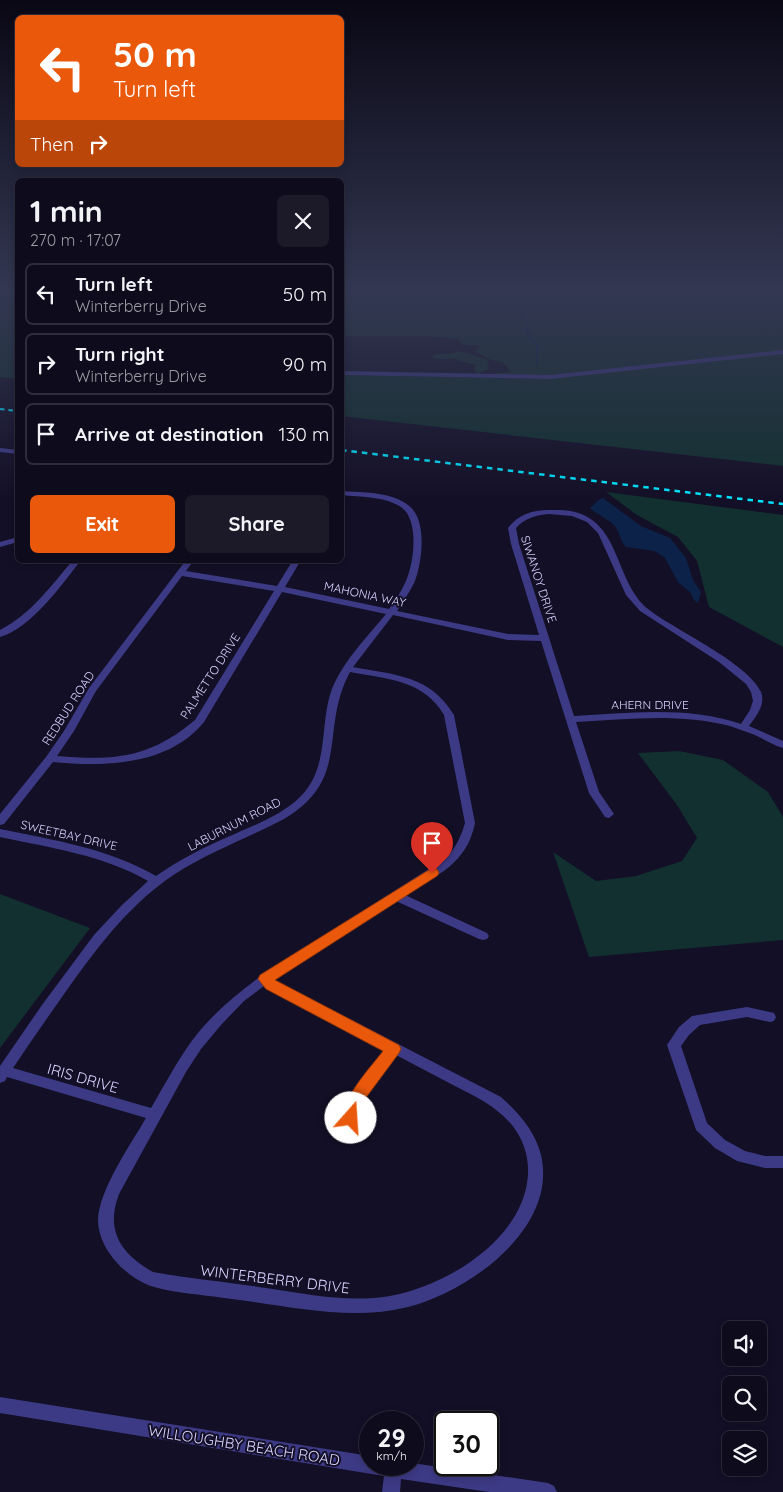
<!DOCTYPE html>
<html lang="en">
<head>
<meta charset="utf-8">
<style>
  :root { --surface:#0e0b1c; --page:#1c1929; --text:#f1f3f6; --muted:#9b9ba3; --line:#2e2b3b; --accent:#ea580c }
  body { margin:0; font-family:Quicksand,sans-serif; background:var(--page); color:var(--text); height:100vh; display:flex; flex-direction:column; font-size:19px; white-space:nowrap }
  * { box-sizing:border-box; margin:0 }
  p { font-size:16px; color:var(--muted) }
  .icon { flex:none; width:28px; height:28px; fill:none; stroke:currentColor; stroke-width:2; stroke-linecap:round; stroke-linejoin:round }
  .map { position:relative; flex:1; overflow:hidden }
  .panel { position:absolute; left:15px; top:178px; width:329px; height:385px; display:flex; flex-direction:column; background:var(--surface); border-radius:8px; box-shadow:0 2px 8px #0003,0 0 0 1px var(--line) }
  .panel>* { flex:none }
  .banner { position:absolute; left:15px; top:15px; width:329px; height:152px; border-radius:8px; box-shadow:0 2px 8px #0003,0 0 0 1px var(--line); background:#ea580c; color:#fff; overflow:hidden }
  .controls { position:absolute; left:722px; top:1321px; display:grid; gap:10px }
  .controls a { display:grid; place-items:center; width:45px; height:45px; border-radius:8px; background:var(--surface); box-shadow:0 2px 8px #0003,0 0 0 1px var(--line); font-size:25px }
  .speed { position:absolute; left:359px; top:1411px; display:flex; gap:10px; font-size:25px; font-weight:700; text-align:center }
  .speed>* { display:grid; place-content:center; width:65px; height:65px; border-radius:50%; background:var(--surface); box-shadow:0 2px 8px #0003,0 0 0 1px var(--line); line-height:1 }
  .speed small { font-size:12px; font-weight:400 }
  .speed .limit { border:2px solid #111; border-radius:8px; background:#fff; color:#111 }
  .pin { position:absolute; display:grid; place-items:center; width:42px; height:42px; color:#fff; margin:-51px -21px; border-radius:50% 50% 50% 0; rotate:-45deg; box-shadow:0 0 5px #0007 }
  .pin .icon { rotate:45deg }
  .me { position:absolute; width:55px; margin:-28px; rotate:19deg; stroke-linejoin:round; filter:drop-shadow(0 0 4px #0008) }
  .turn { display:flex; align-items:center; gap:18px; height:105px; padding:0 15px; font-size:22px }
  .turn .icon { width:65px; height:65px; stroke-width:2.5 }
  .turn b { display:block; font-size:35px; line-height:42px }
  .then { display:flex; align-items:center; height:48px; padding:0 15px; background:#0003; gap:10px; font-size:19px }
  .round { display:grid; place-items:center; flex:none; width:52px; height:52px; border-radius:8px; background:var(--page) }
  .summary { display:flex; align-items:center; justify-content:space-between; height:85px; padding:0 15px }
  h1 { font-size:30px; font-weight:700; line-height:38px }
  .action { display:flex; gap:10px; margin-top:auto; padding:10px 15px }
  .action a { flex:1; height:58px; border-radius:8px; background:var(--accent); color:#fff; font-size:20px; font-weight:700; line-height:58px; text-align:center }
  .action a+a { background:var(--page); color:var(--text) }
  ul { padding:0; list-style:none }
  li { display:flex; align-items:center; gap:15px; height:62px; margin:0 10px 8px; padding:0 5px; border:2px solid var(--line); border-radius:8px }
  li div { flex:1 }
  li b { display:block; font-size:19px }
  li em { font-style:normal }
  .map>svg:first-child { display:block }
  .green { fill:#12302f }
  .water { fill:#0c2248 }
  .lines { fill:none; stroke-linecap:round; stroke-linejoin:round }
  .stream { stroke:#0c2248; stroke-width:2 }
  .minor { fill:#3d3a85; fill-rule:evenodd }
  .rail-far1 { stroke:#00e5ff; stroke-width:2; stroke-dasharray:4.5 4; stroke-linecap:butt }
  .rail { stroke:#00e5ff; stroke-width:2.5; stroke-dasharray:5.5 5; stroke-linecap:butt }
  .route { fill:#ea580c; stroke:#983908 }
  .labels { text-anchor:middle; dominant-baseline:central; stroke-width:4; stroke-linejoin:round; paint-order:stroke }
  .street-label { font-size:12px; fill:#d9d4ff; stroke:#130f26 }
  .near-street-label { font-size:15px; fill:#d9d4ff; stroke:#130f26 }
</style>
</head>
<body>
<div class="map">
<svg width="783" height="1492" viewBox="0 0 783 1492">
  <rect width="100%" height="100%" fill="#130f26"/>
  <g class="green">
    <polygon points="0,292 17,292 17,379 0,377"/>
    <polygon points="341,292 783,292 783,466 341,416 341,375 539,379 540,377 494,375 496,373 511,372 502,362 491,360 476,352 480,346 462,344 458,339 429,336 341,336"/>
    <path d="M 458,351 L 487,359 L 489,369 L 477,374 L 474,369 L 476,365 C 469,364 463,361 456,359 C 448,358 439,361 431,357 C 439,351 450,356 458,351 Z"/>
    <polygon points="606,492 783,515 783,647 709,607 697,561 678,537 637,515"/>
    <polygon points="679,751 723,760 768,792 783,817 783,940 589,957 553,852 596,881 636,876 682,861 697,838 677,805 638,753"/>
    <polygon points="0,894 90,928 0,1048"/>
  </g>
  <path class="water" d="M 603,498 L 641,526 L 670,538 L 686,558 L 693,580 L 701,592 L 698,603 L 694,600 L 691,593 L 678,582 L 665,558 L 661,555 L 654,551 L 626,547 C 620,541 620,532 614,525 C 607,518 597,515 590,508 L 600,499 Z"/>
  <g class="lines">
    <polyline class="stream" points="511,292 508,298 520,308 529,335 537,346 537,363"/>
    <g class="minor">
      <polygon points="783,350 783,354 550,379 341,375 341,371 550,375"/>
      <polygon points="0,448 18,450 18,454 0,452"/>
      <path d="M 341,491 C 363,493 390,491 408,505 C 428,519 422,562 415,581 C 410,592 403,601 397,611 L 508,634 L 539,635 L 511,544 L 508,528 C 518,514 535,509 552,510 C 559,510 568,510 575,512 C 621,524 615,582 648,609 C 676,631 747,662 761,692 C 766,704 756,717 749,726 L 783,741 L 783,748 C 773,745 764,739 755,735 C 747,732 738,729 730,726 C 680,713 627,719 576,722 L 599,792 L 614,814 L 609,818 L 605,817 L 589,793 L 541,641 L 508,640 L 393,615 L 353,667 C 395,675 430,675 454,715 L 475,823 C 467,864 437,875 405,895 L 487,933 L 489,936 L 487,939 L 483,940 L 479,939 L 396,901 L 274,980 L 501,1097 C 519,1113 535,1131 541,1155 C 558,1228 470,1291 408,1307 C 348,1322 285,1305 224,1298 C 205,1295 163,1292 146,1284 C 122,1273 99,1248 98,1221 C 98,1191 131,1144 146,1118 L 7,1077 L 5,1081 L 0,1083 L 0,1066 L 42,1005 L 94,935 L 121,906 L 148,881 C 103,855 51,848 0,837 L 0,829 C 53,840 108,848 156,876 C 179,860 204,847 230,836 C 254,825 283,815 302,795 C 331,764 318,720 334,684 C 346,658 368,636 386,614 L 282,592 L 204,722 C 168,766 104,767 53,762 L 4,824 L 0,825 L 0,814 L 46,757 L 64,731 L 89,688 L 186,560 L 194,560 L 186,571 L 277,586 L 293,560 L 301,560 L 285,587 L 389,609 C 395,601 401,592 405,583 C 414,565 420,520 401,507 C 384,496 361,497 341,495 ZM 549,514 L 572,516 L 587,522 L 598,533 L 626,595 L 640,611 L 719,662 L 746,684 L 751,692 L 753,701 L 750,710 L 741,724 C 688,706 629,713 574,716 L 519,544 L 516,528 C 525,518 536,515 549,514 ZM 182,576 L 274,591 L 195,720 C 150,758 114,761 57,756 L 74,731 L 96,691 ZM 350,672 C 387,679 424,680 444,715 L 465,823 C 461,837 456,847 446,858 L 261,976 C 235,995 210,1016 191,1042 C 176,1063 164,1086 151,1108 L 13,1068 C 31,1041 50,1014 69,987 C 100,944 131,903 175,874 C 209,852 248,838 284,819 C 352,779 319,729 350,672 ZM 264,986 L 385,1050 C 369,1072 333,1107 347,1136 L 352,1138 L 357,1136 C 361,1127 357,1115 361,1105 C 365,1093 387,1067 396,1055 C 415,1065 434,1075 453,1085 C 475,1096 496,1106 512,1125 C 523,1139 529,1156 528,1174 C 525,1238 447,1286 390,1296 C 348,1303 307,1294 266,1288 C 228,1282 191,1279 153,1272 C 121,1254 105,1231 119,1194 L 186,1072 L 201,1049 L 221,1025 L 244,1001 Z"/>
      <polygon points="18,537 18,542 0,547 0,542"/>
      <path d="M 73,560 L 81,560 C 62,585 31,628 0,637 L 0,630 C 31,614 51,586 73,560 Z"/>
      <polygon points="747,1007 774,1013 776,1017 774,1021 770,1022 747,1017 700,1025 689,1035 681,1046 707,1123 725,1140 745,1151 765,1156 783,1156 783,1168 765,1168 737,1161 715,1148 696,1130 667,1045 679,1027 692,1016"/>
      <polygon points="0,1397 370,1456 370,1465 412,1465 412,1463 548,1483 554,1486 557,1492 489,1492 401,1479 400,1492 382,1492 384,1476 0,1413"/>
    </g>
    <polyline class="rail-far1" points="0,409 18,411"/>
    <polyline class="rail" points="341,450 783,504"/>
  </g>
  <linearGradient id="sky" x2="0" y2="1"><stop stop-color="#0a0815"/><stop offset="0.58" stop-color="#333752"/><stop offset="1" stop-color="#333752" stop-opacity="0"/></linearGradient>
  <rect width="783" height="501" fill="url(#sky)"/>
  <path class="route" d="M 432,868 L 437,869 L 439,873 L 437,876 L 275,980 L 399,1045 L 401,1049 L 399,1053 L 362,1103 L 357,1122 L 351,1124 L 346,1122 C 336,1103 372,1066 383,1051 L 266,989 L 258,979 L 260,975 Z"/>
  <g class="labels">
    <g class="street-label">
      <text transform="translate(539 579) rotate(72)">SIWANOY DRIVE</text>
      <text transform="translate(365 594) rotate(12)">MAHONIA WAY</text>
      <text transform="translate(210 676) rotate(-57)">PALMETTO DRIVE</text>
      <text x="650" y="704">AHERN DRIVE</text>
      <text transform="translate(68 708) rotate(-57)">REDBUD ROAD</text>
      <text transform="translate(234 824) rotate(-27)">LABURNUM ROAD</text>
      <text transform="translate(69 835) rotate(13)">SWEETBAY DRIVE</text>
    </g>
    <g class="near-street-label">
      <text transform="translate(83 1078) rotate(16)">IRIS DRIVE</text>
      <text transform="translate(275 1279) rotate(7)">WINTERBERRY DRIVE</text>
      <text transform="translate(244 1445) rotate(9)">WILLOUGHBY BEACH ROAD</text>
    </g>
  </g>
</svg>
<div class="controls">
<a><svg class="icon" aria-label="sound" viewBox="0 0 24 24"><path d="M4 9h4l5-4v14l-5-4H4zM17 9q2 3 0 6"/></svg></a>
<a><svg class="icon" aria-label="search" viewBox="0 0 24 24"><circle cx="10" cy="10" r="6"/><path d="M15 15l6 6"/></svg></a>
<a><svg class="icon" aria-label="layers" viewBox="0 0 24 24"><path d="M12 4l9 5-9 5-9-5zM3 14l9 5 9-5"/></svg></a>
</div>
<div class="speed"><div>29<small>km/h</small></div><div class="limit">30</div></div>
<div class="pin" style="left:432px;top:873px;background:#d93025"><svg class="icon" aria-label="arrive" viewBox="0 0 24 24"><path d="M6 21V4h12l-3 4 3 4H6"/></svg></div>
<svg class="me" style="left:351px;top:1118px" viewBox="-20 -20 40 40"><circle r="19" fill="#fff"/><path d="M0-13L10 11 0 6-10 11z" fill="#ea580c"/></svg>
<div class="banner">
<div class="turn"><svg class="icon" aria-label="left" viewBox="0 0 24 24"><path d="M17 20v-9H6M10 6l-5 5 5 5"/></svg><div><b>50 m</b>Turn left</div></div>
<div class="then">Then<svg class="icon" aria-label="right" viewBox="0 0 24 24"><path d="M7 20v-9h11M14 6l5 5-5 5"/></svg></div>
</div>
<section class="panel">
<div class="summary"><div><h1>1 min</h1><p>270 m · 17:07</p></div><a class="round"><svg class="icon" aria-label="close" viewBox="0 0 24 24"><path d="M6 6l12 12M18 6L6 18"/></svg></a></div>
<ul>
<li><svg class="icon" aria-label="left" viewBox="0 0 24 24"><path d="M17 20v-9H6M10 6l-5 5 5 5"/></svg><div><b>Turn left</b><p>Winterberry Drive</p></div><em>50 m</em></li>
<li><svg class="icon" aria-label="right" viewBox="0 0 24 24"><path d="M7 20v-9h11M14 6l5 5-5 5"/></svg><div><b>Turn right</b><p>Winterberry Drive</p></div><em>90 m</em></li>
<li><svg class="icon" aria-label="arrive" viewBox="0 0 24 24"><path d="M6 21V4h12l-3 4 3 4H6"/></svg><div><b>Arrive at destination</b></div><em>130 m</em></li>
</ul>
<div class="action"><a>Exit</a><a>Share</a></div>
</section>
</div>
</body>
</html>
